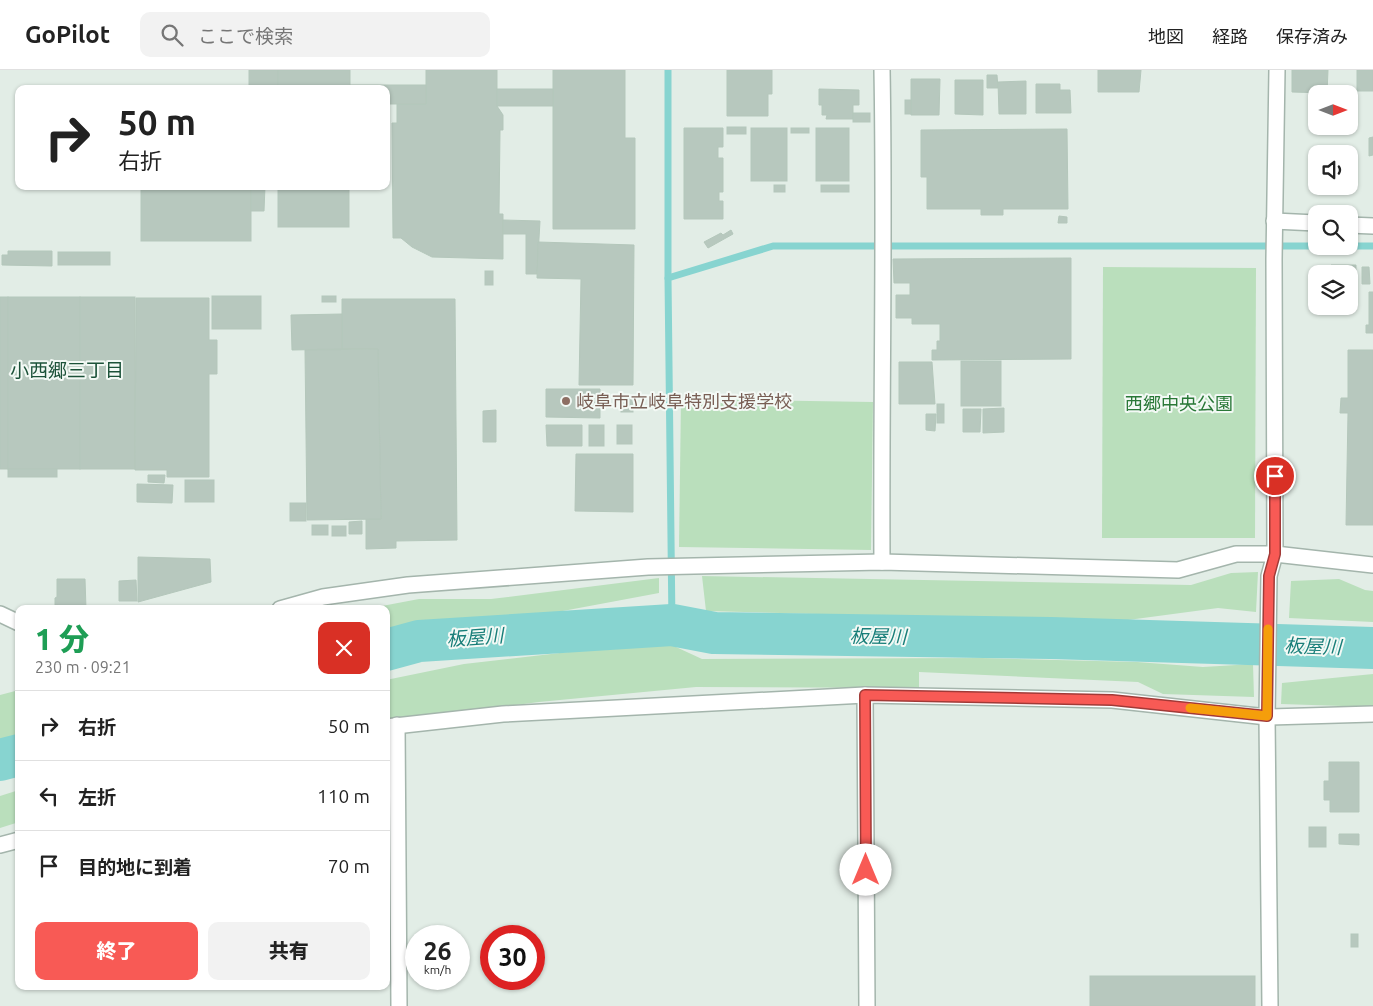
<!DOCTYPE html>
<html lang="ja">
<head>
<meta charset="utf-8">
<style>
  :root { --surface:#fff; --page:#f2f2f2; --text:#222; --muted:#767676; --line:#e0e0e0; --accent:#f85a55 }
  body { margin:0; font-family:Ubuntu,"Noto Sans JP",sans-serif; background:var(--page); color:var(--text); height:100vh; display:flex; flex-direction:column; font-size:19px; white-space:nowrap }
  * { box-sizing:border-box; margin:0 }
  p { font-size:16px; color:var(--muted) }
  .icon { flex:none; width:28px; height:28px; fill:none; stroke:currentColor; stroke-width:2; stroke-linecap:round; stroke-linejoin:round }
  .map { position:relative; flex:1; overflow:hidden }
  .side { position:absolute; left:15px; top:535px; width:375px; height:385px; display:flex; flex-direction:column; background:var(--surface); border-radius:10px; box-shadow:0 1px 4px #0004 }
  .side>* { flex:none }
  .banner { position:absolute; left:15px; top:15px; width:375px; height:105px; border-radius:10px; box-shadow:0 1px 4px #0004; background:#fff; color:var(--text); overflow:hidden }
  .needle { width:32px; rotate:90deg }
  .tools { position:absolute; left:1308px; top:15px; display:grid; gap:10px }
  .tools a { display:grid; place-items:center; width:50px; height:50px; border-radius:10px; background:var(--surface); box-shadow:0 1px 4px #0004; font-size:25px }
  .speed { position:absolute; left:405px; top:855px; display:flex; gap:10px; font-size:25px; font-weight:700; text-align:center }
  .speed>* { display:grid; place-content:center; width:65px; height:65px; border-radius:50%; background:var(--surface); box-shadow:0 1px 4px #0004; line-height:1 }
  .speed small { font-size:12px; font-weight:400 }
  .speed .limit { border:8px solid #d22; background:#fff; color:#111 }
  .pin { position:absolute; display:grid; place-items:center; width:42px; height:42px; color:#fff; margin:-21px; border:2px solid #fff; border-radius:50%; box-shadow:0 1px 5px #0007 }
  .me { position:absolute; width:55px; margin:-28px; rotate:0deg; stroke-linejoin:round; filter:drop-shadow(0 0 4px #0008) }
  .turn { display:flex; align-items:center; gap:18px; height:105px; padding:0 20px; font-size:22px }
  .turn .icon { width:65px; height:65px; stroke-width:2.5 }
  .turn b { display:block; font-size:35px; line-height:42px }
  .round { display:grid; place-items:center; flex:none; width:52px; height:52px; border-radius:10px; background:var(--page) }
  .summary { display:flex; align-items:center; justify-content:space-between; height:85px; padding:0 20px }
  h1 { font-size:30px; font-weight:800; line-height:38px; color:#1e9e55 }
  .action { display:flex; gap:10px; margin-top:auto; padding:10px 20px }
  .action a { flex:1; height:58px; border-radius:10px; background:var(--accent); color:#fff; font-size:20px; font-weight:800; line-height:58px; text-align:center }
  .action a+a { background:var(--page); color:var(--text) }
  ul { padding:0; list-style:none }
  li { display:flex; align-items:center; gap:15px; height:70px; padding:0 20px; border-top:1px solid var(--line) }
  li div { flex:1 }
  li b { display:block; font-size:19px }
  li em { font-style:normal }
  header { display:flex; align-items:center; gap:30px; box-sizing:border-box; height:70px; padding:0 25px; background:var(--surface); border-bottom:1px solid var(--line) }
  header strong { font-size:24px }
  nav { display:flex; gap:28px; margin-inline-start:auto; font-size:18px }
  .search { width:350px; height:45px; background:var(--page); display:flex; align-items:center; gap:12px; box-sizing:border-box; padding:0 18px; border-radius:10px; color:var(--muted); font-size:19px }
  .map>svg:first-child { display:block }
  .green { fill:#badfbc }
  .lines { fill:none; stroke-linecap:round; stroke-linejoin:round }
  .stream { stroke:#87d4d0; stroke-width:7 }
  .river { stroke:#87d4d0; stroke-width:42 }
  .building { fill:#b7c8be; stroke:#b4c7bb }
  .minor-casing { stroke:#a4b5ac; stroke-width:18 }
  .minor { stroke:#fff; stroke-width:15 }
  .route-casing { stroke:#a13a37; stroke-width:12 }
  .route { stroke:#f85a55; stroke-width:9 }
  .slow { stroke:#f59e0b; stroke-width:9 }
  .education-dot { fill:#8d6e63; stroke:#f3f9f5; stroke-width:2 }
  .labels { text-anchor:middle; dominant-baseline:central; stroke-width:4; stroke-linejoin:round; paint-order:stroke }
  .education-label { font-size:18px; fill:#785e54; stroke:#f3f9f5; text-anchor:start }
  .park-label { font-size:18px; fill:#297837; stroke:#f3f9f5 }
  .neighbourhood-label { font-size:19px; fill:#1c5239; stroke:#f3f9f5 }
  .water-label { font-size:19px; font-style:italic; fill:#187e79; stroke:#f3f9f5 }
</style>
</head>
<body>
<header>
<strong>GoPilot</strong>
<div class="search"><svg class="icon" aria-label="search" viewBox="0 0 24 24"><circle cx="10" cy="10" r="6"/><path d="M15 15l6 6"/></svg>ここで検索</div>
<nav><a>地図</a><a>経路</a><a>保存済み</a></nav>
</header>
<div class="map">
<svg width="1373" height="936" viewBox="0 0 1373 936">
  <rect width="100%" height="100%" fill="#e2ede6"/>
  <g class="green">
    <polygon points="1103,197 1256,198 1255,468 1102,468"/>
    <polygon points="681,329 873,332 871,480 679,477"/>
    <polygon points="1258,502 1256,542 1218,538 1113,552 706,541 702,506 1191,515 1231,503"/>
    <polygon points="659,508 659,523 386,574 386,539 366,539 419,529 491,529"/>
    <polygon points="1339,509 1365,520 1373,521 1373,552 1289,548 1291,511"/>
    <polygon points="663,571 702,589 982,588 1137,592 1203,597 1253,594 1254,627 1163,624 1138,612 919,602 919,618 696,617 539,632 386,652 386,610 464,594"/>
    <polygon points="1373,604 1373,637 1281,634 1282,613"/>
    <polygon points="19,620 19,669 0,673 0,625"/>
    <polygon points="19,720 19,752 0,758 0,726"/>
  </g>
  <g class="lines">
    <g class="stream">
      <polyline points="1349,176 1373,176"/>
      <polyline points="668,208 668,0"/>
      <polyline points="672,555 668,208 773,176 1316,176"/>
    </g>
    <g class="river">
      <polyline points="386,580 419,571 672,555 714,563 1051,568 1373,578"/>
      <polyline points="0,690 19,685"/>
    </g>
  </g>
  <g class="building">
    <rect x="249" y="0" width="29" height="19"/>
    <rect x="278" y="0" width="72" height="19"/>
    <polygon points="426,0 497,0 497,36 503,45 503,60 500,60 499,144 503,144 503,189 432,187 412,177 401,168 393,168 392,53 397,53 397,34 426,34"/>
    <polygon points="553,0 625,0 625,68 635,68 635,159 553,159"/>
    <polygon points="727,0 772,0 772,24 768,24 768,46 727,46"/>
    <polygon points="1098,0 1141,0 1139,22 1098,22"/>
    <polygon points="1292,0 1328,0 1327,23 1292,22"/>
    <rect x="1357" y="0" width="16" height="21"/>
    <polygon points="987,5 997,5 998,18 987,18"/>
    <polygon points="911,9 940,9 939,45 911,45"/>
    <polygon points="955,10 983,10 983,45 955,44"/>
    <polygon points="1026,11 1026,44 999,44 998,12"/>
    <polygon points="1036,14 1060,14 1060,20 1070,20 1071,43 1036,43"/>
    <polygon points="350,15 426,15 426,34 386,34 386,19 350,19"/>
    <rect x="497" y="19" width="56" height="17"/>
    <polygon points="819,19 859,20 859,35 853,35 853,49 826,49 827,45 822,45 822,35 819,35"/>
    <rect x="905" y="30" width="6" height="14"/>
    <rect x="853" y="43" width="17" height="9"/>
    <rect x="727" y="57" width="19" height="7"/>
    <polygon points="684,58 723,58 723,77 718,77 718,88 723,88 723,122 719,122 719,131 723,131 723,149 684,149"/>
    <rect x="751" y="58" width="36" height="53"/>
    <rect x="791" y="58" width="18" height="5"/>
    <rect x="816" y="58" width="33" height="53"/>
    <polygon points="1067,59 1068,139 1003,139 1003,145 981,145 981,139 927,139 927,107 921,107 921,60"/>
    <polygon points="1373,67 1373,85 1369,86 1369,68"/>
    <rect x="774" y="115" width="11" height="7"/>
    <rect x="821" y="115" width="28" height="7"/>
    <rect x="141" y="116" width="110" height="55"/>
    <polygon points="251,116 265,116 264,141 251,141"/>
    <rect x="278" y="116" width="71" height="41"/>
    <polygon points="1059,146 1067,147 1067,153 1058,153"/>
    <polygon points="503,150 540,151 537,204 526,204 526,164 503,164"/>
    <polygon points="731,160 733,164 708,178 704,172 721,163 723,165"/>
    <polygon points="538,172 634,175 633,315 579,315 581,209 537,208"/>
    <polygon points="8,181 52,181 52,196 2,195 2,185 8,185"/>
    <rect x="58" y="182" width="52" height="13"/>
    <polygon points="1071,188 1071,289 932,290 932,280 937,280 937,271 940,271 940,254 912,254 912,248 896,248 896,225 910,225 910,213 894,213 893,189"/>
    <polygon points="1331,195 1356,195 1356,221 1349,221 1349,204 1318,204 1318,198 1331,198"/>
    <polygon points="1362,197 1369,197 1370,214 1362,214"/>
    <rect x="485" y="201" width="8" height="14"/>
    <polygon points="1369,222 1373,222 1373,263 1366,263 1366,255 1369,255"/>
    <rect x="212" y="226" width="49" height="33"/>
    <rect x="322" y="226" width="14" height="6"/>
    <rect x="0" y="227" width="8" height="172"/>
    <rect x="8" y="227" width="72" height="172"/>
    <rect x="80" y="227" width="55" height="172"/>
    <polygon points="136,228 209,228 209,270 217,270 217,304 209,304 209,407 167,407 167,400 135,400"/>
    <polygon points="342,229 455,229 457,470 396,471 396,478 366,479 366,449 381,449 378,279 342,279"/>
    <polygon points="342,244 342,279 292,280 291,245"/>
    <polygon points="378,279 381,449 307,450 305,280"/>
    <polygon points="1348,280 1373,280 1373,455 1346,455 1348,343 1340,343 1341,328 1348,328"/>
    <rect x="961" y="291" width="40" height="45"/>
    <polygon points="899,292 932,292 935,334 899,334"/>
    <polygon points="546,319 600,319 600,348 546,347"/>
    <rect x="621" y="326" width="12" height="16"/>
    <rect x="937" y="334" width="7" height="19"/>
    <polygon points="1004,338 1004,362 983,363 983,339"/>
    <polygon points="963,339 981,339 980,362 963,362"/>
    <polygon points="496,340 496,372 483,372 483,341"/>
    <polygon points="926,344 936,344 935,361 926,360"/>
    <polygon points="546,355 582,355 582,376 547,376"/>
    <rect x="589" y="355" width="15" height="21"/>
    <rect x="617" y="355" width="15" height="19"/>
    <polygon points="576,384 633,384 633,442 575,441"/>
    <rect x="8" y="399" width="49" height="8"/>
    <polygon points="148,405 165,405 164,413 148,412"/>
    <rect x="185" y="410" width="29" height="22"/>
    <polygon points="137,414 173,415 172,433 137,432"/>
    <rect x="290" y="433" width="16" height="18"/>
    <polygon points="362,451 362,464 349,464 349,452"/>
    <rect x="312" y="455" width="16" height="10"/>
    <rect x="332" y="456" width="14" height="10"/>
    <polygon points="138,487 210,489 211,512 138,532"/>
    <polygon points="57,509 85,509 86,539 58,539 58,535 55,535 55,528 57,527"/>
    <polygon points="136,510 137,531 119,531 119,511"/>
    <polygon points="1329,692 1359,692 1359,742 1330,742 1330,730 1324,730 1324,711 1329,711"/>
    <rect x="1309" y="757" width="17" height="20"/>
    <polygon points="1339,764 1359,764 1359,775 1339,774"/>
    <rect x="1351" y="864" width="7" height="13"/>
    <rect x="1090" y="906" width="165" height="30"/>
  </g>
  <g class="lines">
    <g class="minor-casing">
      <g id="minor">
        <polyline points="1274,151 1316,153"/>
        <polyline points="1349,155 1373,156"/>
        <path d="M 882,492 C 881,328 885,164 882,0"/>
        <polyline points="280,539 323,527 408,515 648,497 882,492 1178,500 1236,484 1275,484 1373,495"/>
        <polyline points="0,544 19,553"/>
        <polyline points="865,625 867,936"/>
        <polyline points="397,655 399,936"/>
        <polyline points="386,657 503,644 865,625 1112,630 1267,647 1373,644"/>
        <polyline points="0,775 19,770"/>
        <polyline points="1270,936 1267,647 1269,506 1275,484 1274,189 1277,0"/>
      </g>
    </g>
    <use href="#minor" class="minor"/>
  </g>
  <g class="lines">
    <g class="route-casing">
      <polyline id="route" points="866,800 865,625 1112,630 1267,646 1269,506 1275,484 1275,406"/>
    </g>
    <use href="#route" class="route"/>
    <polyline class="slow" points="1190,638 1267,646 1268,559"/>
  </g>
  <circle class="education-dot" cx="566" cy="331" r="5"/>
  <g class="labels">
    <g class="education-label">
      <text x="576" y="331">岐阜市立岐阜特別支援学校</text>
    </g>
    <g class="park-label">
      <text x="1179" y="333">西郷中央公園</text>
    </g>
    <g class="neighbourhood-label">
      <text x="67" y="300">小西郷三丁目</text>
    </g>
    <g class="water-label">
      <text transform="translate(878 566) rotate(1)">板屋川</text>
      <text transform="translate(475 567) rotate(-4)">板屋川</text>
      <text transform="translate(1313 576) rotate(2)">板屋川</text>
    </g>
  </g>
</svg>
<div class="tools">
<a><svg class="needle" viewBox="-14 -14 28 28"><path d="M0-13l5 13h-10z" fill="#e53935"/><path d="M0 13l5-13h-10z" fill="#767676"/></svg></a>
<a><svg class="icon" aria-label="sound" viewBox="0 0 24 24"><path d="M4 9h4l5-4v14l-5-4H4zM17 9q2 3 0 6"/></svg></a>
<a><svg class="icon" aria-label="search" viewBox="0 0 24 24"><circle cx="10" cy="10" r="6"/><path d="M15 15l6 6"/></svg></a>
<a><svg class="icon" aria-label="layers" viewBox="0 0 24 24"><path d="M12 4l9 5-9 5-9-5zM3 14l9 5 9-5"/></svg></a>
</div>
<div class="speed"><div>26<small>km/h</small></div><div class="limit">30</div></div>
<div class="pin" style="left:1275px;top:406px;background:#d93025"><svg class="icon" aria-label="arrive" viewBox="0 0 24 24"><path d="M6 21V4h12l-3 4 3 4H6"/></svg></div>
<svg class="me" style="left:866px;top:800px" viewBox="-20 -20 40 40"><circle r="19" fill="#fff"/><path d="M0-13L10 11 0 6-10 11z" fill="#f85a55"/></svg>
<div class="banner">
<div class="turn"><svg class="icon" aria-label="right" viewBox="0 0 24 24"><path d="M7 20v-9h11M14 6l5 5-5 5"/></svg><div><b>50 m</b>右折</div></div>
</div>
<section class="side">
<div class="summary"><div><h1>1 分</h1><p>230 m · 09:21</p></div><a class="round" style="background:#d93025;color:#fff"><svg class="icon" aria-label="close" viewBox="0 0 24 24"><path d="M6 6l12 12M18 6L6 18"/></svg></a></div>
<ul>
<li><svg class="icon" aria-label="right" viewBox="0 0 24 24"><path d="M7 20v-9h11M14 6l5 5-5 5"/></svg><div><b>右折</b></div><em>50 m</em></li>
<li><svg class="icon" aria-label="left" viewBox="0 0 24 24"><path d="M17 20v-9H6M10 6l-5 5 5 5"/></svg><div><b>左折</b></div><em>110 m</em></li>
<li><svg class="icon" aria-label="arrive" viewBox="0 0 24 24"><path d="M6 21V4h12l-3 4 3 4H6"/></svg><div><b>目的地に到着</b></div><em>70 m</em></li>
</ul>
<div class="action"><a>終了</a><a>共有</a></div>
</section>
</div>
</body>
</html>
